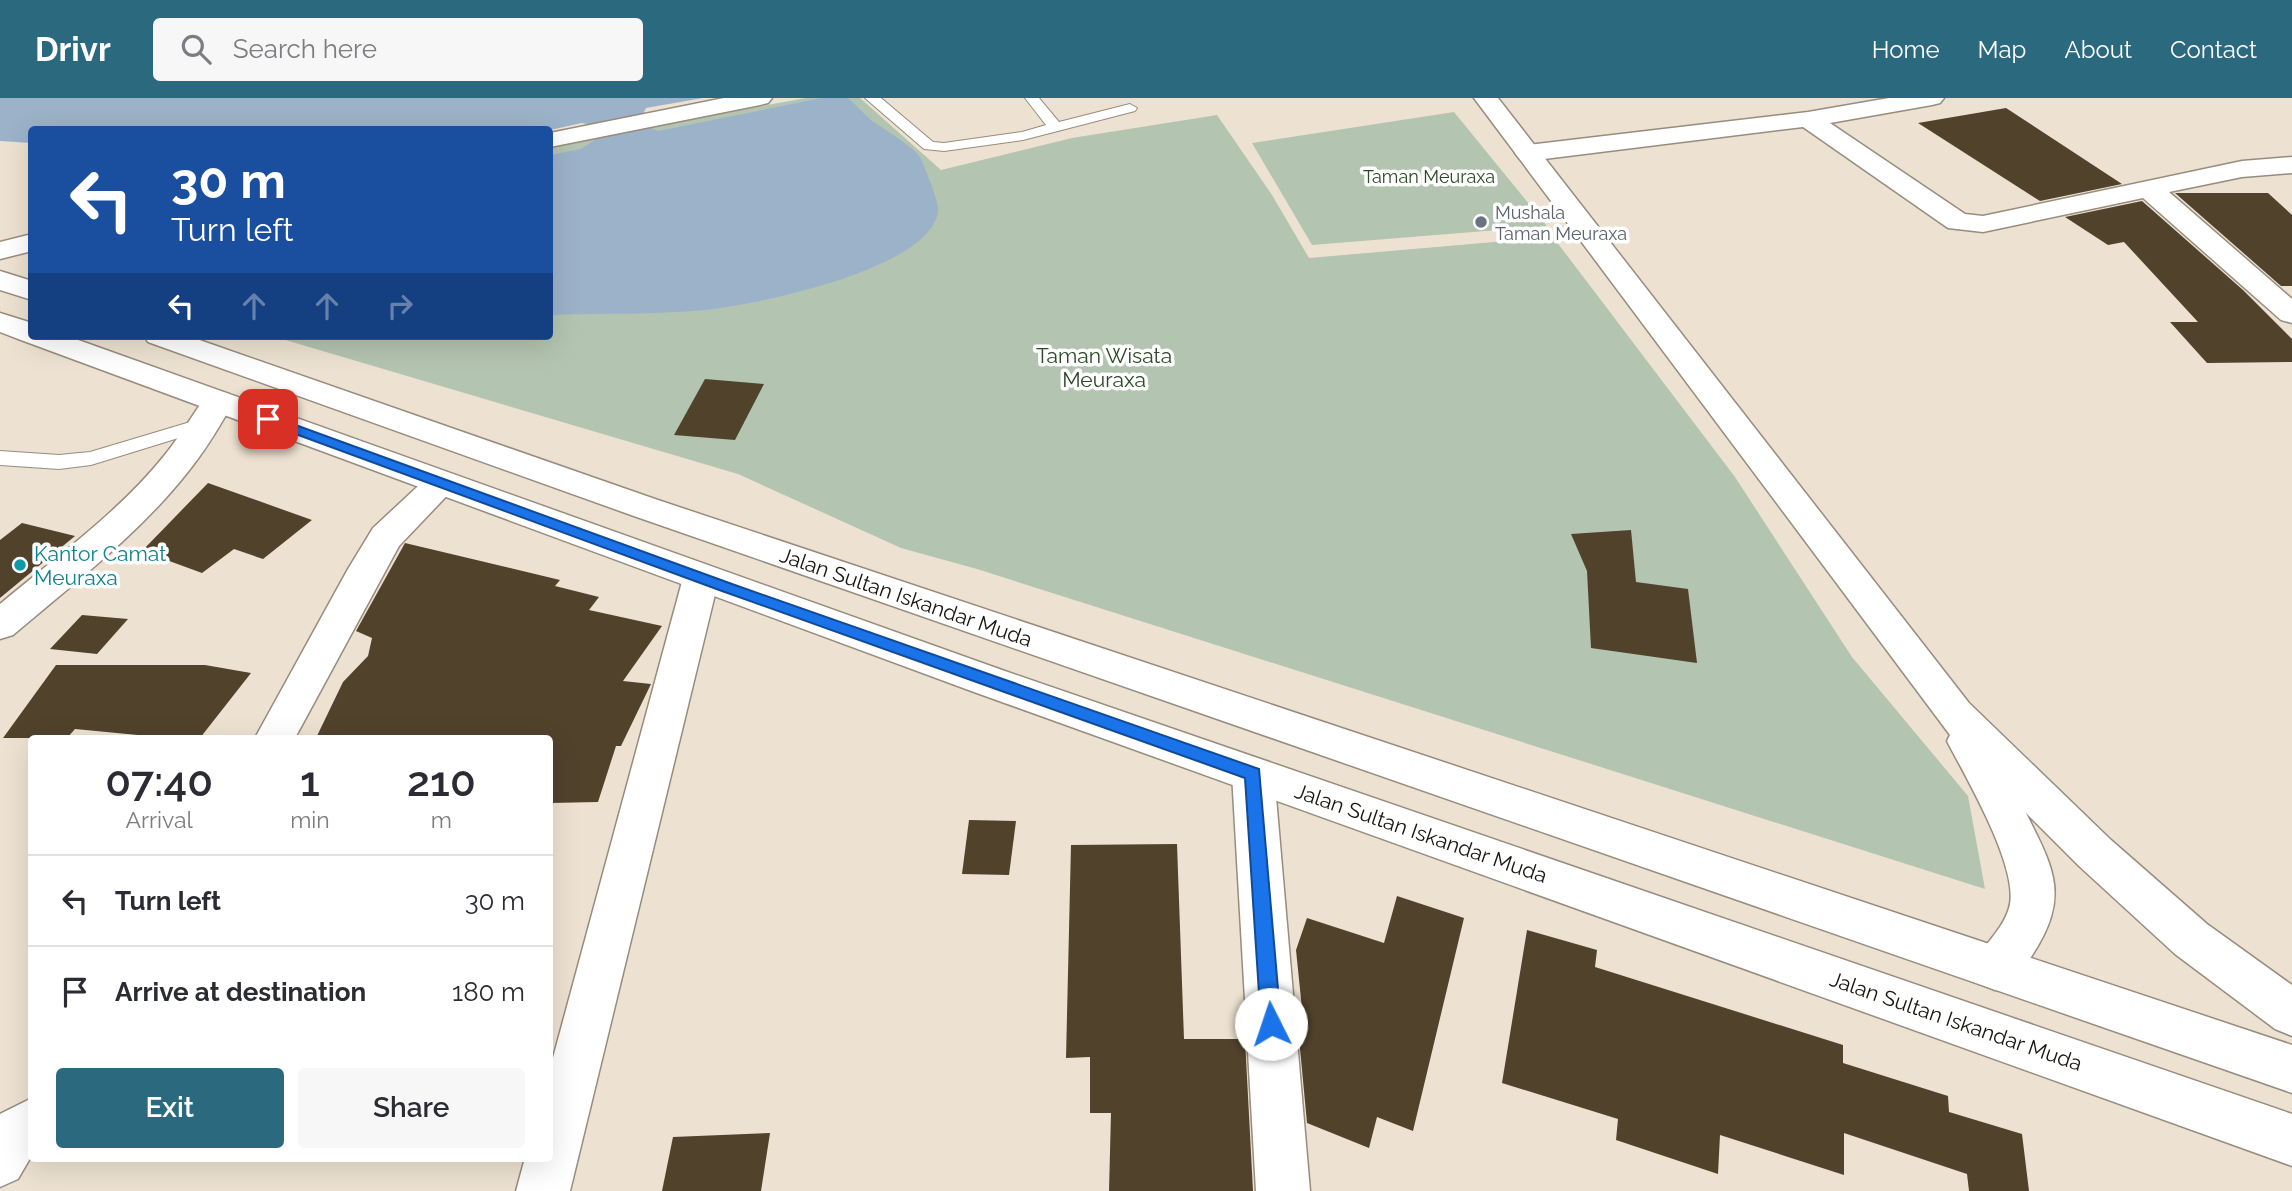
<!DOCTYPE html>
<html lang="en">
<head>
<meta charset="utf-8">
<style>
  :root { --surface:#fff; --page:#f7f7f7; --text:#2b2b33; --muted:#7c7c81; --line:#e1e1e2; --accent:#2a697e }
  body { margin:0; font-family:Raleway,sans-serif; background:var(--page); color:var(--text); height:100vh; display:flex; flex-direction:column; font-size:26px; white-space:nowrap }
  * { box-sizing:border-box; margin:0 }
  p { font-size:23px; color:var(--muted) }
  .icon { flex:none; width:38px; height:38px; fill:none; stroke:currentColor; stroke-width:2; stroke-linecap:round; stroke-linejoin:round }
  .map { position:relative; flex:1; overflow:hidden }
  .panel { position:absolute; left:28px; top:637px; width:525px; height:427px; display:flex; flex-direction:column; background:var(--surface); border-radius:7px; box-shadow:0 7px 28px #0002 }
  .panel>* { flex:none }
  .guide { position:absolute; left:28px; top:28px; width:525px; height:214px; border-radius:7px; box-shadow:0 7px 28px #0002; background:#1a4fa0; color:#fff; overflow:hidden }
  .pin { position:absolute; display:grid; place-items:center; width:60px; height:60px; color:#fff; margin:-30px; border-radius:14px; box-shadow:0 4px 10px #0006 }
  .me { position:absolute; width:77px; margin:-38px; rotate:356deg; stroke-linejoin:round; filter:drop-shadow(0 0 5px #0008) }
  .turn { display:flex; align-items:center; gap:24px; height:147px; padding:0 28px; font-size:32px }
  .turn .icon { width:91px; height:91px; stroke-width:2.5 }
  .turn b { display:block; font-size:49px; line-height:60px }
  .lanes { display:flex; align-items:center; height:66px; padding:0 28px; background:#0003; justify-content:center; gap:35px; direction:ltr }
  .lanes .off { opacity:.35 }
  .eta { display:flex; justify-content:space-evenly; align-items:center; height:119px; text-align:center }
  .eta b { font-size:42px; font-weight:600; line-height:49px }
  .button { display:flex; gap:14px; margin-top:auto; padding:14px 28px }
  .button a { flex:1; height:80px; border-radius:7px; background:var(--accent); color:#fff; font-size:28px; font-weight:600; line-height:80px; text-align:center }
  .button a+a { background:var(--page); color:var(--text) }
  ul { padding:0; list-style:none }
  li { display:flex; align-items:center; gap:21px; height:91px; padding:0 28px; border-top:2px solid var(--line) }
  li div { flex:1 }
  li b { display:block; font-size:26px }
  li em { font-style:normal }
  header { display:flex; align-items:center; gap:42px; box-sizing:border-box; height:98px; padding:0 35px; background:var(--accent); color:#fff }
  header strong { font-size:33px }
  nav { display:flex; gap:38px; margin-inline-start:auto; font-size:24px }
  .search { width:490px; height:63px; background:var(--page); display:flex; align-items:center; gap:18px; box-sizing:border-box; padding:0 24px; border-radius:7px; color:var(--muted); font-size:26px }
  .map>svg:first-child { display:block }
  .green { fill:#b3c4b0 }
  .water { fill:#9cb2c9 }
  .building { fill:#51422c }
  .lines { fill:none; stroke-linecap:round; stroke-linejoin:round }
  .service-casing { stroke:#978c7d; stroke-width:2 }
  .minor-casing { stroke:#978c7d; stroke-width:3 }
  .tertiary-casing { stroke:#978c7d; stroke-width:3 }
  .trunk-casing { stroke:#978c7d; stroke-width:3 }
  .service { fill:#fff; fill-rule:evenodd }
  .minor { fill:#fff; fill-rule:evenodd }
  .tertiary { fill:#fff; fill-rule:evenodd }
  .trunk { fill:#fff; fill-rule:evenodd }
  .route { fill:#1a73e8; stroke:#114b97; stroke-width:2 }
  .worship-dot { fill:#6b7280; stroke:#fff; stroke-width:2.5 }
  .culture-dot { fill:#0f9aa8; stroke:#fff; stroke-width:2.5 }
  .labels { text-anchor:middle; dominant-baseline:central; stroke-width:7; stroke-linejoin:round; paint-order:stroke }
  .far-park-label { font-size:18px; fill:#2a4924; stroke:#fff }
  .far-worship-label { font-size:18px; fill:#5b616d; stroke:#fff; text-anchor:start }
  .park-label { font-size:21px; fill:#2a4924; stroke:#fff }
  .culture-label { font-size:21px; fill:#0d838f; stroke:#fff; text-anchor:start }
  .street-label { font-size:21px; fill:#18140e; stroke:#fff }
</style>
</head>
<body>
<header>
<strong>Drivr</strong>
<div class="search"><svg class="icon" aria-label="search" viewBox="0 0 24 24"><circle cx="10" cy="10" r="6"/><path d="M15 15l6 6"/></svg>Search here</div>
<nav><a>Home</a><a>Map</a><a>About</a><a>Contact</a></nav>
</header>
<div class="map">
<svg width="2292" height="1093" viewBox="0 0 2292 1093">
  <rect width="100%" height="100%" fill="#ede2d1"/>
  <g class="green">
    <polygon points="806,0 860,0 941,72 1072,40 1217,17 1272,97 1309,160 1553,139 1735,379 1852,559 1968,698 1985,791 977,471 901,450 738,376 272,238 550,238 550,47"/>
    <polygon points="1454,14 1547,128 1312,147 1252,45"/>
  </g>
  <path class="water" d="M 0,0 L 703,0 L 646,10 L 642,18 L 646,28 L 658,33 L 822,0 L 848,0 C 856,7 863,15 871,22 C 883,31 915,49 921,61 C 925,70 938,102 938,111 C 937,170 751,208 705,212 C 654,217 602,215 551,217 L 550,57 L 581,51 L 599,39 L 596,28 L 582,25 L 550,32 L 32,32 L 31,45 L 0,43 Z"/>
  <g class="building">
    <polygon points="2006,10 2122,86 2040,103 1918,25"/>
    <polygon points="2175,95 2268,95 2292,117 2292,188 2281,188"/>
    <polygon points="2142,103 2243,192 2292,241 2292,264 2207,265 2170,224 2198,224 2124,144 2108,147 2065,119"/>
    <polygon points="705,281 764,286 735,342 674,337"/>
    <polygon points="208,385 312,422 263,461 234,451 202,475 142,453"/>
    <polygon points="22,425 75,438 0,500 0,442"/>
    <polygon points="1631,432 1636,484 1688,491 1697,565 1591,550 1587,473 1571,436"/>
    <polygon points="405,445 560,482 555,488 599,499 589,512 662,528 623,583 651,586 621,648 616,648 598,704 550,705 550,640 316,640 343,584 368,558 372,540 356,533"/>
    <polygon points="82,517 128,521 97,556 50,551"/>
    <polygon points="56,567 205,567 251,575 200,640 169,640 75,631 67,640 3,640"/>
    <polygon points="969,722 1016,723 1009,777 962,776"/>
    <polygon points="1177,746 1184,941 1245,941 1253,1093 1109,1093 1111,1015 1090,1015 1090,959 1066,960 1071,747"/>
    <polygon points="1397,798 1464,820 1413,1033 1377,1019 1369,1050 1307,1025 1299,940 1305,940 1296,852 1307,820 1384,845"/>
    <polygon points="1527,832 1597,852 1595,869 1843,947 1843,965 1948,998 1949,1014 2022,1036 2029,1093 1969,1093 1967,1076 1844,1035 1844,1077 1720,1037 1718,1076 1616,1042 1618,1021 1502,985"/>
    <polygon points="770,1035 761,1093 662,1093 673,1039"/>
  </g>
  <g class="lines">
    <g class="service-casing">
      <g id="service">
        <polygon points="865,0 881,0 933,44 944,45 1022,34 1046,27 1025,0 1039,0 1059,24 1130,6 1137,10 1135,13 1023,42 944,53 924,51"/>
        <polygon points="207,319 214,321 217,325 214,329 91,367 59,371 0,367 0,353 59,357 90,354"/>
      </g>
    </g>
    <g class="minor-casing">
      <g id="minor">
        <polygon points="724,0 772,0 768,5 760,7 550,49 550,35"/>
        <polygon points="1889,0 1944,0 1940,5 1932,7 1830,25 1965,116 1983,118 2242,63 2292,59 2292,75 2242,79 2169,94 2292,201 2292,225 2281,222 2143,100 1983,134 1948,130 1803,29 1528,63 1519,60 1515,55 1519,50 1528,47 1808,14"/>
        <polygon points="32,136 32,153 0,161 0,144"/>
        <path d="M 218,293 L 229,296 L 234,303 C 220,328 205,353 187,375 C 138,437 73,486 13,537 L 0,541 L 0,506 C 56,459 118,415 164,358 C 180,338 193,317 207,296 Z"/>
        <polygon points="442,374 454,377 459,385 399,448 295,640 255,640 348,471 373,430 430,377"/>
        <polygon points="701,467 714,471 719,480 570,1093 516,1093 525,1060 550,1060 550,971 683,480 688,471"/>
        <polygon points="1253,659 1268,664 1274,676 1310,1093 1256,1093 1232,676 1238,664"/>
        <polygon points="32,1000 32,1057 18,1081 0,1089 0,1016"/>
      </g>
    </g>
    <g class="tertiary-casing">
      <path id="tertiary" d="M 1474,0 L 1498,0 L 1969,605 L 2111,742 L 2207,826 L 2292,887 L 2292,938 L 2275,931 L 2175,856 L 2079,768 L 2026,715 C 2054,771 2070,798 2033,856 C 2021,874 2015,884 1995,892 L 1978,885 L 1971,870 C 1981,849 2003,832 2009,810 C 2021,772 1965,678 1947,643 L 1950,637 Z"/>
    </g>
    <g class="trunk-casing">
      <g id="trunk">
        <polygon points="0,173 32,183 32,202 0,192"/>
        <polygon points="0,215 32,225 32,238 67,238 1002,572 2292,1016 2292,1068 974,594 21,242 0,234"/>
        <polygon points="144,238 188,238 655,401 2292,947 2292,995 631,417 148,244"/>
      </g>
    </g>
    <use href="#service" class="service"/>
    <use href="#minor" class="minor"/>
    <use href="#tertiary" class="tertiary"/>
    <use href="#trunk" class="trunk"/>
  </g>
  <polygon class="route" points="268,317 732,486 1259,671 1281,926 1278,933 1271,936 1264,933 1261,926 1245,680 722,493 263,324 263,318"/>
  <circle class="worship-dot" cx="1481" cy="124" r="7"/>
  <circle class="culture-dot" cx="20" cy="467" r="7"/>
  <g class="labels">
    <g class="far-park-label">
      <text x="1429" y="78">Taman Meuraxa</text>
    </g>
    <g class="far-worship-label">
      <text x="1495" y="114">Mushala<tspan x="1495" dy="21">Taman Meuraxa</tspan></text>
    </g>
    <g class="park-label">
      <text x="1104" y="257">Taman Wisata<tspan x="1104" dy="24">Meuraxa</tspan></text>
    </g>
    <g class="culture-label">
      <text x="34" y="455">Kantor Camat<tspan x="34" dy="24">Meuraxa</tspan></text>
    </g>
    <g class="street-label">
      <text transform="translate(906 499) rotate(19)">Jalan Sultan Iskandar Muda</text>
      <text transform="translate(1421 735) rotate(19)">Jalan Sultan Iskandar Muda</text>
      <text transform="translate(1956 923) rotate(19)">Jalan Sultan Iskandar Muda</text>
    </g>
  </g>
</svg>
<div class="pin" style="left:268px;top:321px;background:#d93025"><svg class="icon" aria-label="arrive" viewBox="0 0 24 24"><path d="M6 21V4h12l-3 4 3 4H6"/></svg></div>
<svg class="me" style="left:1271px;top:926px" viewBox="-20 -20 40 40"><circle r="19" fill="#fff"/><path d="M0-13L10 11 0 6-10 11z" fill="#1a73e8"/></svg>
<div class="guide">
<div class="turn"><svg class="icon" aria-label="left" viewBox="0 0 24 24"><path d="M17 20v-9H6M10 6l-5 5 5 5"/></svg><div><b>30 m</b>Turn left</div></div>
<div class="lanes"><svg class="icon" aria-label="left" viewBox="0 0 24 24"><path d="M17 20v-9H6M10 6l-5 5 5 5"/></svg><svg class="icon off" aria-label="ahead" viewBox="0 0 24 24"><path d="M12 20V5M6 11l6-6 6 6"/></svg><svg class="icon off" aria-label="ahead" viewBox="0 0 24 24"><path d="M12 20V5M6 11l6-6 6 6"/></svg><svg class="icon off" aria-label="right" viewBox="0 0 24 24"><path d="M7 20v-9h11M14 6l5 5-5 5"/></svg></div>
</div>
<section class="panel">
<div class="eta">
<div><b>07:40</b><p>Arrival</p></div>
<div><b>1</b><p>min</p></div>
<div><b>210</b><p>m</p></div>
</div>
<ul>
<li><svg class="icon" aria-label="left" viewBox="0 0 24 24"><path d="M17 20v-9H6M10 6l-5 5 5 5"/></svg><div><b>Turn left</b></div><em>30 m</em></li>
<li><svg class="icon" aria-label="arrive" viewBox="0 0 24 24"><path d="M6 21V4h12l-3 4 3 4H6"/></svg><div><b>Arrive at destination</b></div><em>180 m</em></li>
</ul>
<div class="button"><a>Exit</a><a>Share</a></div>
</section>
</div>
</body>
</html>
